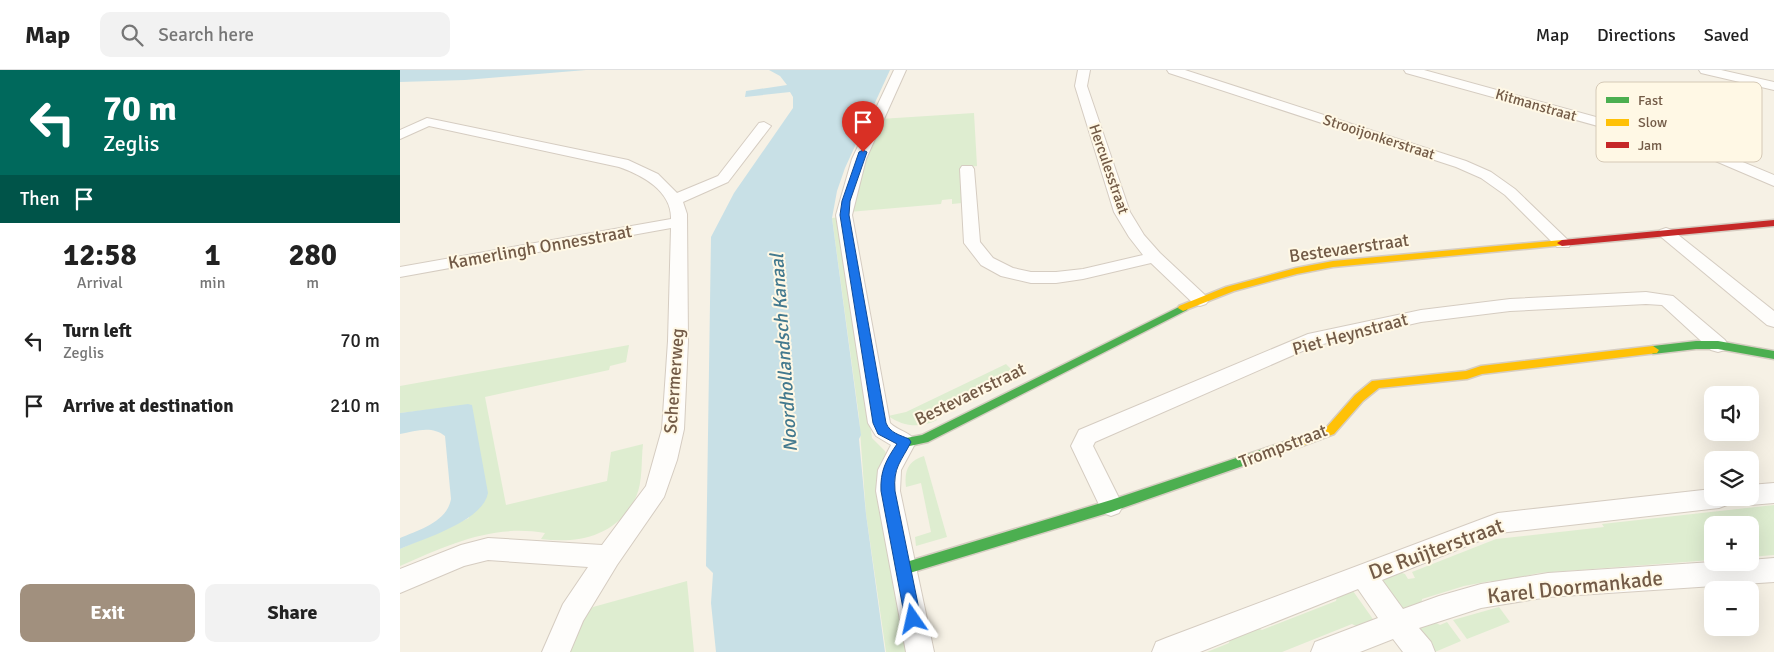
<!DOCTYPE html>
<html lang="en">
<head>
<meta charset="utf-8">
<style>
  :root { --surface:#fff; --page:#f2f2f2; --text:#222; --muted:#767676; --line:#e0e0e0; --accent:#a1907e }
  body { margin:0; font-family:Signika,sans-serif; background:var(--page); color:var(--text); height:100vh; display:flex; flex-direction:column; font-size:19px; white-space:nowrap }
  * { box-sizing:border-box; margin:0 }
  p { font-size:16px; color:var(--muted) }
  .icon { flex:none; width:28px; height:28px; fill:none; stroke:currentColor; stroke-width:2; stroke-linecap:round; stroke-linejoin:round }
  .map { position:relative; flex:1; overflow:hidden }
  .sheet { display:flex; flex-direction:column; background:var(--surface); width:400px }
  .sheet>* { flex:none }
  .banner { background:#00695c; color:#fff; overflow:hidden }
  .tools { position:absolute; left:1304px; top:316px; display:grid; gap:10px }
  .tools a { display:grid; place-items:center; width:55px; height:55px; border-radius:10px; background:var(--surface); box-shadow:0 5px 20px #0002; font-size:25px }
  .pin { position:absolute; display:grid; place-items:center; width:42px; height:42px; color:#fff; margin:-51px -21px; border-radius:50% 50% 50% 0; rotate:-45deg; box-shadow:0 0 5px #0007 }
  .pin .icon { rotate:45deg }
  .me { position:absolute; width:55px; margin:-28px; rotate:349deg; stroke-linejoin:round; filter:drop-shadow(0 0 4px #0008) }
  .turn { display:flex; align-items:center; gap:18px; height:105px; padding:0 20px; font-size:22px }
  .turn .icon { width:65px; height:65px; stroke-width:2.5 }
  .turn b { display:block; font-size:35px; line-height:42px }
  .then { display:flex; align-items:center; height:48px; padding:0 20px; background:#0003; gap:10px; font-size:19px }
  .eta { display:flex; justify-content:space-evenly; align-items:center; height:85px; text-align:center }
  .eta b { font-size:30px; font-weight:700; line-height:35px }
  .primary-button { display:flex; gap:10px; margin-top:auto; padding:10px 20px }
  .primary-button a { flex:1; height:58px; border-radius:10px; background:var(--accent); color:#fff; font-size:20px; font-weight:700; line-height:58px; text-align:center }
  .primary-button a+a { background:var(--page); color:var(--text) }
  ul { padding:0; list-style:none }
  li { display:flex; align-items:center; gap:15px; height:65px; padding:0 20px }
  li div { flex:1 }
  li b { display:block; font-size:19px }
  li em { font-style:normal }
  header { display:flex; align-items:center; gap:30px; box-sizing:border-box; height:70px; padding:0 25px; background:var(--surface); border-bottom:1px solid var(--line) }
  header strong { font-size:24px }
  nav { display:flex; gap:28px; margin-inline-start:auto; font-size:18px }
  .search { width:350px; height:45px; background:var(--page); display:flex; align-items:center; gap:12px; box-sizing:border-box; padding:0 18px; border-radius:10px; color:var(--muted); font-size:19px }
  main { display:flex; flex:1; min-height:0 }
  .map>svg:first-child { display:block }
  .green { fill:#deedd0 }
  .water { fill:#c8e0e6 }
  .lines { fill:none; stroke-linecap:round; stroke-linejoin:round }
  .street-casing { stroke:#d5ccc1; stroke-width:2 }
  .fast-casing { stroke:#d6cdc2; stroke-width:3 }
  .slow-casing { stroke:#d6cdc2; stroke-width:3 }
  .jam-casing { stroke:#d6cdc2; stroke-width:3 }
  .street { fill:#fefdfb; fill-rule:evenodd }
  .fast { fill:#4caf50; fill-rule:evenodd }
  .slow { fill:#ffc107; fill-rule:evenodd }
  .jam { fill:#c62828; fill-rule:evenodd }
  .route { fill:#1a73e8; stroke:#114b97 }
  .labels { text-anchor:middle; dominant-baseline:central; stroke-width:4; stroke-linejoin:round; paint-order:stroke }
  .far-street-label { font-size:15px; fill:#735b47; stroke:#fff8e5 }
  .street-label { font-size:18px; fill:#735b47; stroke:#fff8e5 }
  .water-label { font-size:19px; font-style:italic; fill:#43798e; stroke:#fff8e5 }
  .near-street-label { font-size:21px; fill:#735b47; stroke:#fff8e5 }
  .key { fill:#fff8e5; stroke:#d5c9b6; stroke-width:1 }
  .key-label { font-size:14px; fill:#735b47 }
</style>
</head>
<body>
<header>
<strong>Map</strong>
<div class="search"><svg class="icon" aria-label="search" viewBox="0 0 24 24"><circle cx="10" cy="10" r="6"/><path d="M15 15l6 6"/></svg>Search here</div>
<nav><a>Map</a><a>Directions</a><a>Saved</a></nav>
</header>
<main>
<section class="sheet">
<div class="banner">
<div class="turn"><svg class="icon" aria-label="left" viewBox="0 0 24 24"><path d="M17 20v-9H6M10 6l-5 5 5 5"/></svg><div><b>70 m</b>Zeglis</div></div>
<div class="then">Then<svg class="icon" aria-label="arrive" viewBox="0 0 24 24"><path d="M6 21V4h12l-3 4 3 4H6"/></svg></div>
</div>
<div class="eta">
<div><b>12:58</b><p>Arrival</p></div>
<div><b>1</b><p>min</p></div>
<div><b>280</b><p>m</p></div>
</div>
<ul>
<li><svg class="icon" aria-label="left" viewBox="0 0 24 24"><path d="M17 20v-9H6M10 6l-5 5 5 5"/></svg><div><b>Turn left</b><p>Zeglis</p></div><em>70 m</em></li>
<li><svg class="icon" aria-label="arrive" viewBox="0 0 24 24"><path d="M6 21V4h12l-3 4 3 4H6"/></svg><div><b>Arrive at destination</b></div><em>210 m</em></li>
</ul>
<div class="primary-button"><a>Exit</a><a>Share</a></div>
</section>
<div class="map">
<svg width="1374" height="582" viewBox="0 0 1374 582">
  <rect width="100%" height="100%" fill="#f6f1e5"/>
  <g class="green">
    <polygon points="574,43 577,96 561,98 562,133 552,134 552,129 542,130 541,134 449,142 455,108 480,49"/>
    <polygon points="441,147 472,368 485,381 487,386 506,582 486,582 466,444 459,347 432,148"/>
    <path d="M 229,275 L 226,292 L 210,296 L 209,300 L 85,327 L 106,435 L 207,411 L 211,382 L 243,374 C 241,391 243,412 236,427 C 218,466 178,474 141,469 L 145,463 C 91,454 48,475 0,496 L 0,479 L 69,448 L 72,335 L 0,343 L 0,316 Z"/>
    <path d="M 606,294 L 620,308 L 615,309 L 610,304 L 532,343 L 537,350 C 519,359 503,356 488,346 L 506,342 Z"/>
    <path d="M 524,386 L 547,467 L 516,476 L 515,467 L 531,462 L 521,413 L 506,417 C 504,401 508,391 524,386 Z"/>
    <polygon points="1374,435 1374,485 1350,487 1350,455 1312,455 1312,490 1139,503 1092,513 1091,511 1064,516 1022,529 1021,539 1000,539 982,510 985,506 994,500 1005,504 1008,509 1015,508 1012,502 1096,469 1204,457 1202,454"/>
    <polygon points="287,511 294,582 167,582 183,548 193,537"/>
    <polygon points="953,521 975,552 964,560 952,554 882,582 807,582 829,573 831,564 853,556 862,560 936,531 938,522"/>
    <polygon points="1099,537 1110,552 1067,569 1053,550"/>
    <polygon points="1029,549 1040,555 1047,552 1061,571 1035,582 1019,560 1020,556"/>
  </g>
  <g class="water">
    <polygon points="0,0 186,0 65,10 0,12"/>
    <polygon points="369,0 490,0 445,98 437,121 432,148 461,365 459,369 466,444 485,582 316,582 311,533 313,503 306,496 311,167 334,123 393,38 393,27 390,22 345,27 346,21 387,15 380,6"/>
    <path d="M 68,334 L 72,335 L 88,423 C 83,451 25,468 0,479 L 0,468 C 19,460 47,452 51,429 L 45,366 C 32,355 15,361 0,364 L 0,343 Z"/>
  </g>
  <g class="lines">
    <g class="street-casing">
      <g id="street">
        <path d="M 494,0 L 506,0 L 466,89 L 452,145 L 490,353 C 498,361 511,362 516,372 L 501,400 L 500,421 L 534,582 L 506,582 L 476,421 L 478,400 L 491,375 L 476,366 L 468,353 L 436,145 L 452,89 Z"/>
        <polygon points="678,0 690,0 687,16 730,142 744,165 760,183 806,226 809,230 806,234 800,236 794,234 751,193 683,209 656,213 631,213 601,206 581,195 564,173 560,99 562,96 572,96 574,99 580,172 593,188 613,198 631,202 656,202 683,199 743,185 729,167 714,142 675,16"/>
        <polygon points="767,0 785,0 1066,91 1091,102 1115,119 1171,173 1169,177 1157,177 1105,125 1081,108 1056,97 769,3"/>
        <polygon points="1004,0 1024,0 1309,78 1374,105 1374,116 1299,84 1006,3"/>
        <polygon points="1299,0 1321,0 1374,12 1374,20 1301,3"/>
        <path d="M 27,48 L 228,90 L 258,104 L 277,123 L 318,106 L 359,53 L 364,52 L 371,56 L 328,112 L 283,132 L 287,144 L 288,271 L 284,359 L 277,390 L 264,427 L 217,495 L 183,551 L 170,582 L 142,582 L 163,534 L 188,497 L 88,490 L 64,496 L 0,523 L 0,499 L 61,475 L 88,468 L 202,475 L 246,416 L 262,359 L 268,271 L 271,158 L 0,207 L 0,197 L 271,149 C 272,121 242,105 219,97 L 29,56 L 0,69 L 0,60 Z"/>
        <polygon points="1266,158 1272,160 1374,241 1374,257 1367,255 1260,166 1258,163 1260,160"/>
        <polygon points="1246,222 1273,226 1325,270 1328,275 1325,280 1318,282 1311,280 1262,235 1246,234 1110,241 1021,252 914,276 695,372 693,376 723,436 719,443 711,446 703,443 671,376 679,360 908,264 1021,240 1110,229"/>
        <polygon points="1374,413 1374,433 1350,435 1342,432 1339,428 1350,428 1350,415"/>
        <polygon points="1312,419 1312,428 1331,428 1327,435 1319,438 1099,463 982,510 1003,539 1039,526 1081,514 1148,503 1312,492 1350,492 1350,490 1374,488 1374,512 1148,527 1081,538 1019,558 1031,572 1035,582 1003,582 993,569 960,582 911,582 915,572 978,548 958,519 800,582 752,582 756,572 766,568 1098,443"/>
      </g>
    </g>
    <g class="fast-casing">
      <g id="fast">
        <polygon points="783,235 787,236 788,238 787,240 528,372 505,377 501,375 499,372 501,369 522,365"/>
        <polygon points="1296,271 1318,271 1374,281 1374,289 1318,279 1296,279 1253,284 1247,280 1253,276"/>
        <polygon points="899,367 903,369 905,372 903,375 711,442 503,505 498,504 496,499 498,494 503,493 711,430"/>
      </g>
    </g>
    <g class="slow-casing">
      <g id="slow">
        <polygon points="1162,170 1167,173 1165,175 933,197 897,204 834,221 783,241 778,238 779,236 826,217 896,198 933,191"/>
        <polygon points="1253,276 1259,280 1257,283 1082,304 1067,309 979,318 963,331 934,364 899,377 895,375 893,372 895,369 926,358 955,325 972,311 1066,301 1081,296"/>
      </g>
    </g>
    <g class="jam-casing">
      <polygon id="jam" points="1374,150 1374,156 1162,176 1157,173 1162,170"/>
    </g>
    <use href="#street" class="street"/>
    <use href="#fast" class="fast"/>
    <use href="#slow" class="slow"/>
    <use href="#jam" class="jam"/>
  </g>
  <path class="route" d="M 463,80 L 467,82 L 450,131 L 449,145 L 486,353 C 490,363 500,365 509,369 L 511,372 C 501,392 493,397 495,421 L 521,549 L 518,554 L 513,556 L 508,554 L 505,549 L 481,421 C 480,401 486,390 497,374 L 478,364 L 473,353 L 440,145 L 442,131 L 459,82 Z"/>
  <g class="labels">
    <g class="far-street-label">
      <text transform="translate(1136 35) rotate(16)">Kitmanstraat</text>
      <text transform="translate(979 67) rotate(18)">Strooijonkerstraat</text>
      <text transform="translate(709 99) rotate(71)">Herculesstraat</text>
    </g>
    <g class="street-label">
      <text transform="translate(140 177) rotate(-10)">Kamerlingh Onnesstraat</text>
      <text transform="translate(949 178) rotate(-8)">Bestevaerstraat</text>
      <text transform="translate(950 264) rotate(-15)">Piet Heynstraat</text>
      <text transform="translate(274 311) rotate(-86)">Schermerweg</text>
      <text transform="translate(570 324) rotate(-26)">Bestevaerstraat</text>
      <text transform="translate(883 376) rotate(-21)">Trompstraat</text>
    </g>
    <g class="water-label">
      <text transform="translate(384 283) rotate(-94)">Noordhollandsch Kanaal</text>
    </g>
    <g class="near-street-label">
      <text transform="translate(1036 479) rotate(-20)">De Ruijterstraat</text>
      <text transform="translate(1175 517) rotate(-6)">Karel Doormankade</text>
    </g>
  </g>
  <rect x="1196" y="12" width="166" height="80" rx="8" class="key"/>
  <rect x="1206" y="27" width="23" height="6" fill="#4caf50"/>
  <rect x="1206" y="49" width="23" height="7" fill="#ffc107"/>
  <rect x="1206" y="72" width="23" height="6" fill="#c62828"/>
  <g class="key-label">
    <text x="1238" y="35">Fast</text>
    <text x="1238" y="57">Slow</text>
    <text x="1238" y="80">Jam</text>
  </g>
</svg>
<div class="tools">
<a><svg class="icon" aria-label="sound" viewBox="0 0 24 24"><path d="M4 9h4l5-4v14l-5-4H4zM17 9q2 3 0 6"/></svg></a>
<a><svg class="icon" aria-label="layers" viewBox="0 0 24 24"><path d="M12 4l9 5-9 5-9-5zM3 14l9 5 9-5"/></svg></a>
<a>+</a>
<a>−</a>
</div>
<div class="pin" style="left:463px;top:82px;background:#d93025"><svg class="icon" aria-label="arrive" viewBox="0 0 24 24"><path d="M6 21V4h12l-3 4 3 4H6"/></svg></div>
<svg class="me" style="left:513px;top:549px" viewBox="-20 -20 40 40"><path d="M0-17L14 15 0 8-14 15z" fill="#1a73e8" stroke="#fff" stroke-width="4"/></svg>
</div>
</main>
</body>
</html>
